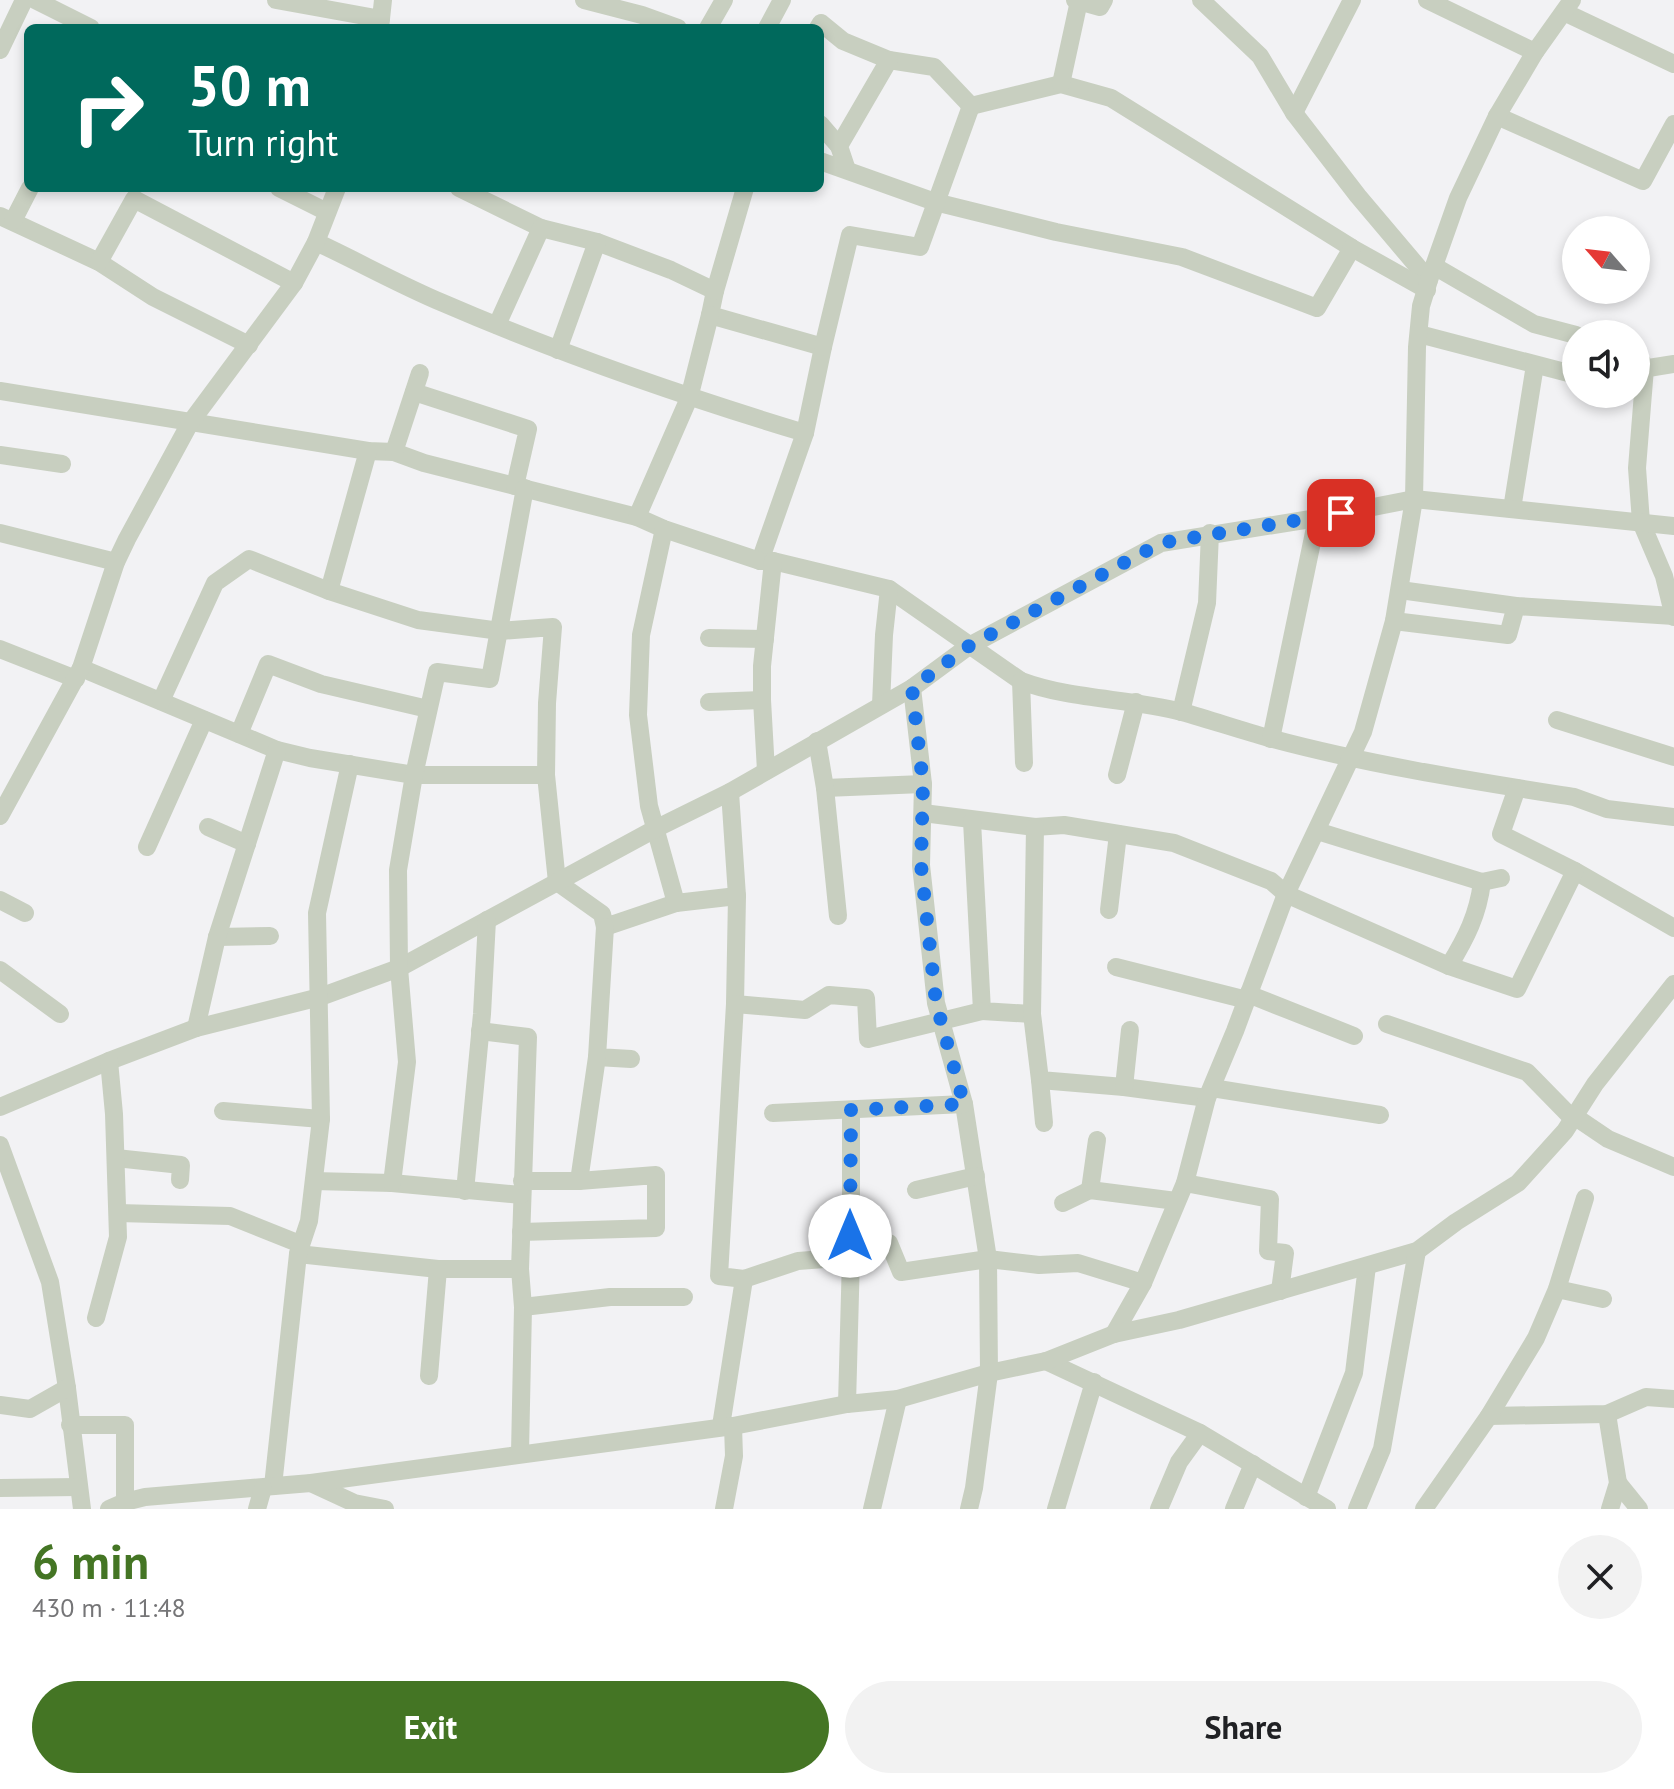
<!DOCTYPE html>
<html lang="en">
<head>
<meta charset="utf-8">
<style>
  :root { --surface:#fff; --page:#f2f2f2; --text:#202124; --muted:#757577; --accent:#447524 }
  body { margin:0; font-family:"PT Sans",sans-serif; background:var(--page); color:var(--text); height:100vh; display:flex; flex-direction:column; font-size:30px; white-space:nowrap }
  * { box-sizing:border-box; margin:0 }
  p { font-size:26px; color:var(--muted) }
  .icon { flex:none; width:44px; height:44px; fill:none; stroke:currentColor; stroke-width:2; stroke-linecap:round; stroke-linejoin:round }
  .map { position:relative; height:1509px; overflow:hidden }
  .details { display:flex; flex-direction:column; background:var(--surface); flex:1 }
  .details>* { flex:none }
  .hud { position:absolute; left:24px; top:24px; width:800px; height:168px; border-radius:12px; box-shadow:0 4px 12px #0003; background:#00695c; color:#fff; overflow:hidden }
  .needle { width:52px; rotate:298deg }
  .controls { position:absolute; left:1562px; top:216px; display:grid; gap:16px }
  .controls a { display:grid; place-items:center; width:88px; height:88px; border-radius:50%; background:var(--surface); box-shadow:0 4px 12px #0003; font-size:40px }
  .pin { position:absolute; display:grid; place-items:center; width:68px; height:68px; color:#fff; margin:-34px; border-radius:16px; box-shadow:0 4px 12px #0006 }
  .me { position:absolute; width:88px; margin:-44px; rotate:0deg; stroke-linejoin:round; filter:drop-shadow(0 0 6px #0008) }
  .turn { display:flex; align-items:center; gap:28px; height:168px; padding:0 32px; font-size:36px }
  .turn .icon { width:104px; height:104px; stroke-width:2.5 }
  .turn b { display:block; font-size:56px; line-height:68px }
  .round { display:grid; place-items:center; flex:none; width:84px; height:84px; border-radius:42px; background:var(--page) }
  .headline { display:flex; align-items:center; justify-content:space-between; height:136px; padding:0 32px }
  h1 { font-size:48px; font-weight:700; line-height:60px; color:var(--accent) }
  .primary-button { display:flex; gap:16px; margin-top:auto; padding:16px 32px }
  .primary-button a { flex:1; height:92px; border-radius:48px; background:var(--accent); color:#fff; font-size:32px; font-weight:700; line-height:92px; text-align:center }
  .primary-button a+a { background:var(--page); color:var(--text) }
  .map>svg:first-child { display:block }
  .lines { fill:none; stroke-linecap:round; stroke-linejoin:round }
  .minor { stroke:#c8cfc0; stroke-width:18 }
  .route { stroke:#1a73e8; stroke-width:14; stroke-dasharray:0 25.2 }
</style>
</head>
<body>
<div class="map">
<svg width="1674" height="1509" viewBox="0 0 1674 1509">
  <rect width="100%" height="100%" fill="#f2f2f4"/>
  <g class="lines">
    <g class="minor">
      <polyline points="35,0 91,28"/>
      <polyline points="276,0 381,19"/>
      <polyline points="584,0 642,15 678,28"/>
      <polyline points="1075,0 1100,7 1104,0"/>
      <polyline points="1201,0 1260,56 1294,113 1358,196 1429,280"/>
      <polyline points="1427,0 1535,52"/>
      <polyline points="1564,12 1674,64"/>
      <polyline points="380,28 383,0"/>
      <polyline points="708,28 724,0"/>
      <polyline points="767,28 782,0"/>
      <polyline points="818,28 821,23 843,41 889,60 934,67 971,106 1061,84 1111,98 1352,248 1427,290"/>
      <polyline points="0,50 24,0"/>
      <polyline points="1061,84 1079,1"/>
      <polyline points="1294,113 1352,0"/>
      <polyline points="1497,116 1643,181 1674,124"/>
      <polyline points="820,124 839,146"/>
      <polyline points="820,161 935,202 1056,232 1182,257 1317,308 1352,248"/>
      <polyline points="847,170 839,146 889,60"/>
      <polyline points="279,188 327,212"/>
      <path d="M 459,188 L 541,228 L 597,242 L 671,270 L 715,291 L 710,315 L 823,347 L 805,433 L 760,561 L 773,561 L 889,589 L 1021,681 C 1072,700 1129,698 1182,712 C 1211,720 1240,730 1269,738 C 1369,765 1473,781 1574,797 L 1607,809 L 1674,817"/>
      <polyline points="0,216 99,262 153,297 249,345"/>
      <polyline points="13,221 30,188"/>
      <path d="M 316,242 C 359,262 400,285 443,303 C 561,354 682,396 805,433"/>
      <polyline points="99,262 134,199 294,283"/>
      <polyline points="1434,266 1534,324 1576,335"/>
      <polyline points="715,291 745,188"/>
      <polyline points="497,325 541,228"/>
      <polyline points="1419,334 1576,375"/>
      <polyline points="823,347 850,235 920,247 971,106"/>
      <polyline points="558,350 597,242"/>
      <polyline points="1636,351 1645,368 1637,468 1641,522 1664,576 1674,617"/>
      <polyline points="1636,370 1674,364"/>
      <polyline points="0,391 368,451 394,452 424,463 637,517 664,529 760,561"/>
      <polyline points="414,392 528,429 515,486"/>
      <polyline points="368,451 329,591 418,620 500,631 553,627 547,703 546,775 557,882 602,914 605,927 676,903 737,896"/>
      <polyline points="394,452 420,373"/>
      <polyline points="0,455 62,464"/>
      <polyline points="1512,509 1535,365"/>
      <polyline points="637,517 689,398 710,315"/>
      <polyline points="664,529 641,635 638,715 649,806 676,903"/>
      <polyline points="0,533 116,562"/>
      <polyline points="1400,590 1516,606 1674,616"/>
      <polyline points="1394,621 1508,635 1516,606"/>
      <polyline points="709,638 765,639"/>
      <polyline points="0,649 76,679"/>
      <polyline points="81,668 277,750 310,758 414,775 546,775"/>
      <polyline points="1021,681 1024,763"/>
      <polyline points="912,688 923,784 921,865 936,1003 964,1104 988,1259 989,1373 974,1488 969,1509"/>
      <polyline points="161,701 215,583 249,559 329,591"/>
      <polyline points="709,702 762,700"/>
      <polyline points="881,705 884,635 889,589"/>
      <polyline points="1181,712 1207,603 1210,533"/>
      <polyline points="1557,720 1674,757"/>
      <polyline points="239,734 268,664 321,684 428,709"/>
      <polyline points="1271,739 1317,518"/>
      <polyline points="817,741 825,788 923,784"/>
      <polyline points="766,771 762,700 762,666 773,561"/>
      <polyline points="1117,775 1136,702"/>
      <polyline points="825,788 838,916"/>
      <polyline points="1517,788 1501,834 1575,871 1674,928"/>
      <polyline points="730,792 737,896 735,1004 719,1276 744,1279 798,1261 851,1257"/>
      <polyline points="923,813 1035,827 1064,825 1174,843 1271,881 1286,894 1449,966 1517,989 1575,871"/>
      <polyline points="0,816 81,668 116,562 127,539 190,423 294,283 316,242 337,188"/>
      <polyline points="972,821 982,1011 1032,1014"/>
      <polyline points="208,827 247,844"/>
      <polyline points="1035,827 1032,1014 1040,1080 1124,1087 1207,1098"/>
      <polyline points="1317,831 1482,882 1501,878"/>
      <polyline points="147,847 204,720"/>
      <polyline points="0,900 25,913"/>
      <polyline points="1109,910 1118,834"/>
      <polyline points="605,927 597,1057 631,1059"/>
      <polyline points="217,937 270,936"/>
      <path d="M 1449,966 C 1466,938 1478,915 1482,882"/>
      <polyline points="1116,967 1247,1000"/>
      <polyline points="0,970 60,1014"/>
      <polyline points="1248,994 1354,1036"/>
      <polyline points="735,1004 805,1010 829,995 866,998 868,1039 982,1011"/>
      <polyline points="1387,1024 1527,1072 1573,1119"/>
      <polyline points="196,1028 217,937 277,750"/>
      <polyline points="480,1031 528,1037 520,1269 523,1307 520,1453"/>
      <polyline points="1040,1080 1044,1123"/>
      <polyline points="1124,1087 1130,1030"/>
      <polyline points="1212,1088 1380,1115"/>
      <polyline points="0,1107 109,1061 196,1028 320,997 399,968 655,829 730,792 912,688 969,646 1161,543 1317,518 1414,499 1674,526"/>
      <polyline points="223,1111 321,1119"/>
      <polyline points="773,1113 964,1104"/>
      <polyline points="1574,1116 1608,1139 1674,1167"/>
      <polyline points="0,1145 50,1282 67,1388 82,1509"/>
      <polyline points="116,1158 181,1165 180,1180"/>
      <polyline points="314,1181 392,1183 521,1195"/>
      <polyline points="579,1181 597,1057"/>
      <polyline points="392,1183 407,1062 399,968 398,870 414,775 437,672 490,679 525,488"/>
      <polyline points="1185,1183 1270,1199 1268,1251 1285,1253 1280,1291"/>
      <polyline points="916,1190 976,1176"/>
      <polyline points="1090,1190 1097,1140"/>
      <polyline points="465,1191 482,1014 487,920"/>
      <polyline points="1063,1203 1090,1190 1176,1201"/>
      <polyline points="118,1213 230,1216 300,1244"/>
      <polyline points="521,1232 656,1228 656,1175 579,1181 522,1181"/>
      <polyline points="850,1236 889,1243 901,1272 988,1259 1039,1265 1078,1263 1143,1283"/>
      <polyline points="298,1254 438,1269 520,1269"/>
      <polyline points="1557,1289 1603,1299"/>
      <polyline points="523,1307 610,1297 684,1297"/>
      <polyline points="96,1318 118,1237 114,1114 109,1061"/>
      <polyline points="1114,1334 1143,1283 1185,1183 1207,1098 1235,1031 1286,894 1363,732 1394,621 1414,499 1417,347 1421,306 1429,280 1458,198 1497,116 1535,52 1572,0"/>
      <polyline points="1046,1361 1200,1433 1327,1509"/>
      <polyline points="429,1376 438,1269"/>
      <polyline points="847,1404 851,1257 851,1110"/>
      <polyline points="0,1405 30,1409 67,1388"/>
      <polyline points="1607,1414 1618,1483 1610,1509"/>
      <polyline points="1489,1416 1607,1414 1646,1397 1674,1399"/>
      <polyline points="70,1425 125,1425 125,1502"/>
      <polyline points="721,1426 744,1279"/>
      <polyline points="311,1483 354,1503 385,1509"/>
      <polyline points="1618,1483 1639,1509"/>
      <polyline points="273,1486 298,1254 309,1221 321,1119 317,913 350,764"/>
      <polyline points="0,1488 78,1487"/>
      <polyline points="1306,1497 1354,1373 1367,1266"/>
      <polyline points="109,1509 125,1502 145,1497 311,1483 733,1426 847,1404 898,1399 989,1373 1046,1361 1114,1334 1179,1320 1417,1251 1456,1222 1518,1183 1565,1131 1595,1084 1674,984"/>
      <polyline points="257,1509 263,1488"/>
      <polyline points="724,1509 734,1456 733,1426"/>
      <polyline points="872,1509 898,1399"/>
      <polyline points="1056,1509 1094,1382"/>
      <polyline points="1159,1509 1179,1462 1200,1433"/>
      <polyline points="1234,1509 1253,1464"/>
      <polyline points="1357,1509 1382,1449 1417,1251"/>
      <polyline points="1424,1509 1489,1416 1536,1338 1557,1289 1585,1198"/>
    </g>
  </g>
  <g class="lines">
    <polyline class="route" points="850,1236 851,1110 964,1104 936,1003 921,865 923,784 912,688 969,646 1161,543 1341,513"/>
  </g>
</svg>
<div class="controls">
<a><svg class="needle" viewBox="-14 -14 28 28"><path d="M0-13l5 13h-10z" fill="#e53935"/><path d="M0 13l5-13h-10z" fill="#757577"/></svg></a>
<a><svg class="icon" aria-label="sound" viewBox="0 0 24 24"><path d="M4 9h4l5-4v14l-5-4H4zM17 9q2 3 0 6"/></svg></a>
</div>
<div class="pin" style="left:1341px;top:513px;background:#d93025"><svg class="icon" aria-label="arrive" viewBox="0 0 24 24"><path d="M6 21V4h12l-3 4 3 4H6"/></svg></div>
<svg class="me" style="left:850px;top:1236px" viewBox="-20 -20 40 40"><circle r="19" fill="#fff"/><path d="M0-13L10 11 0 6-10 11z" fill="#1a73e8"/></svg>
<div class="hud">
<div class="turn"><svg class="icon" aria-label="right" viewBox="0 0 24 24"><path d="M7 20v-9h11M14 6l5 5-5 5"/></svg><div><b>50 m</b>Turn right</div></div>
</div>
</div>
<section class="details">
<div class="headline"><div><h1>6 min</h1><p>430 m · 11:48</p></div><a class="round"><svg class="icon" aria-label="close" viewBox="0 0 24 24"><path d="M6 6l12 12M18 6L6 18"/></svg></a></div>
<div class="primary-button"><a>Exit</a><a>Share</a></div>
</section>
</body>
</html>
